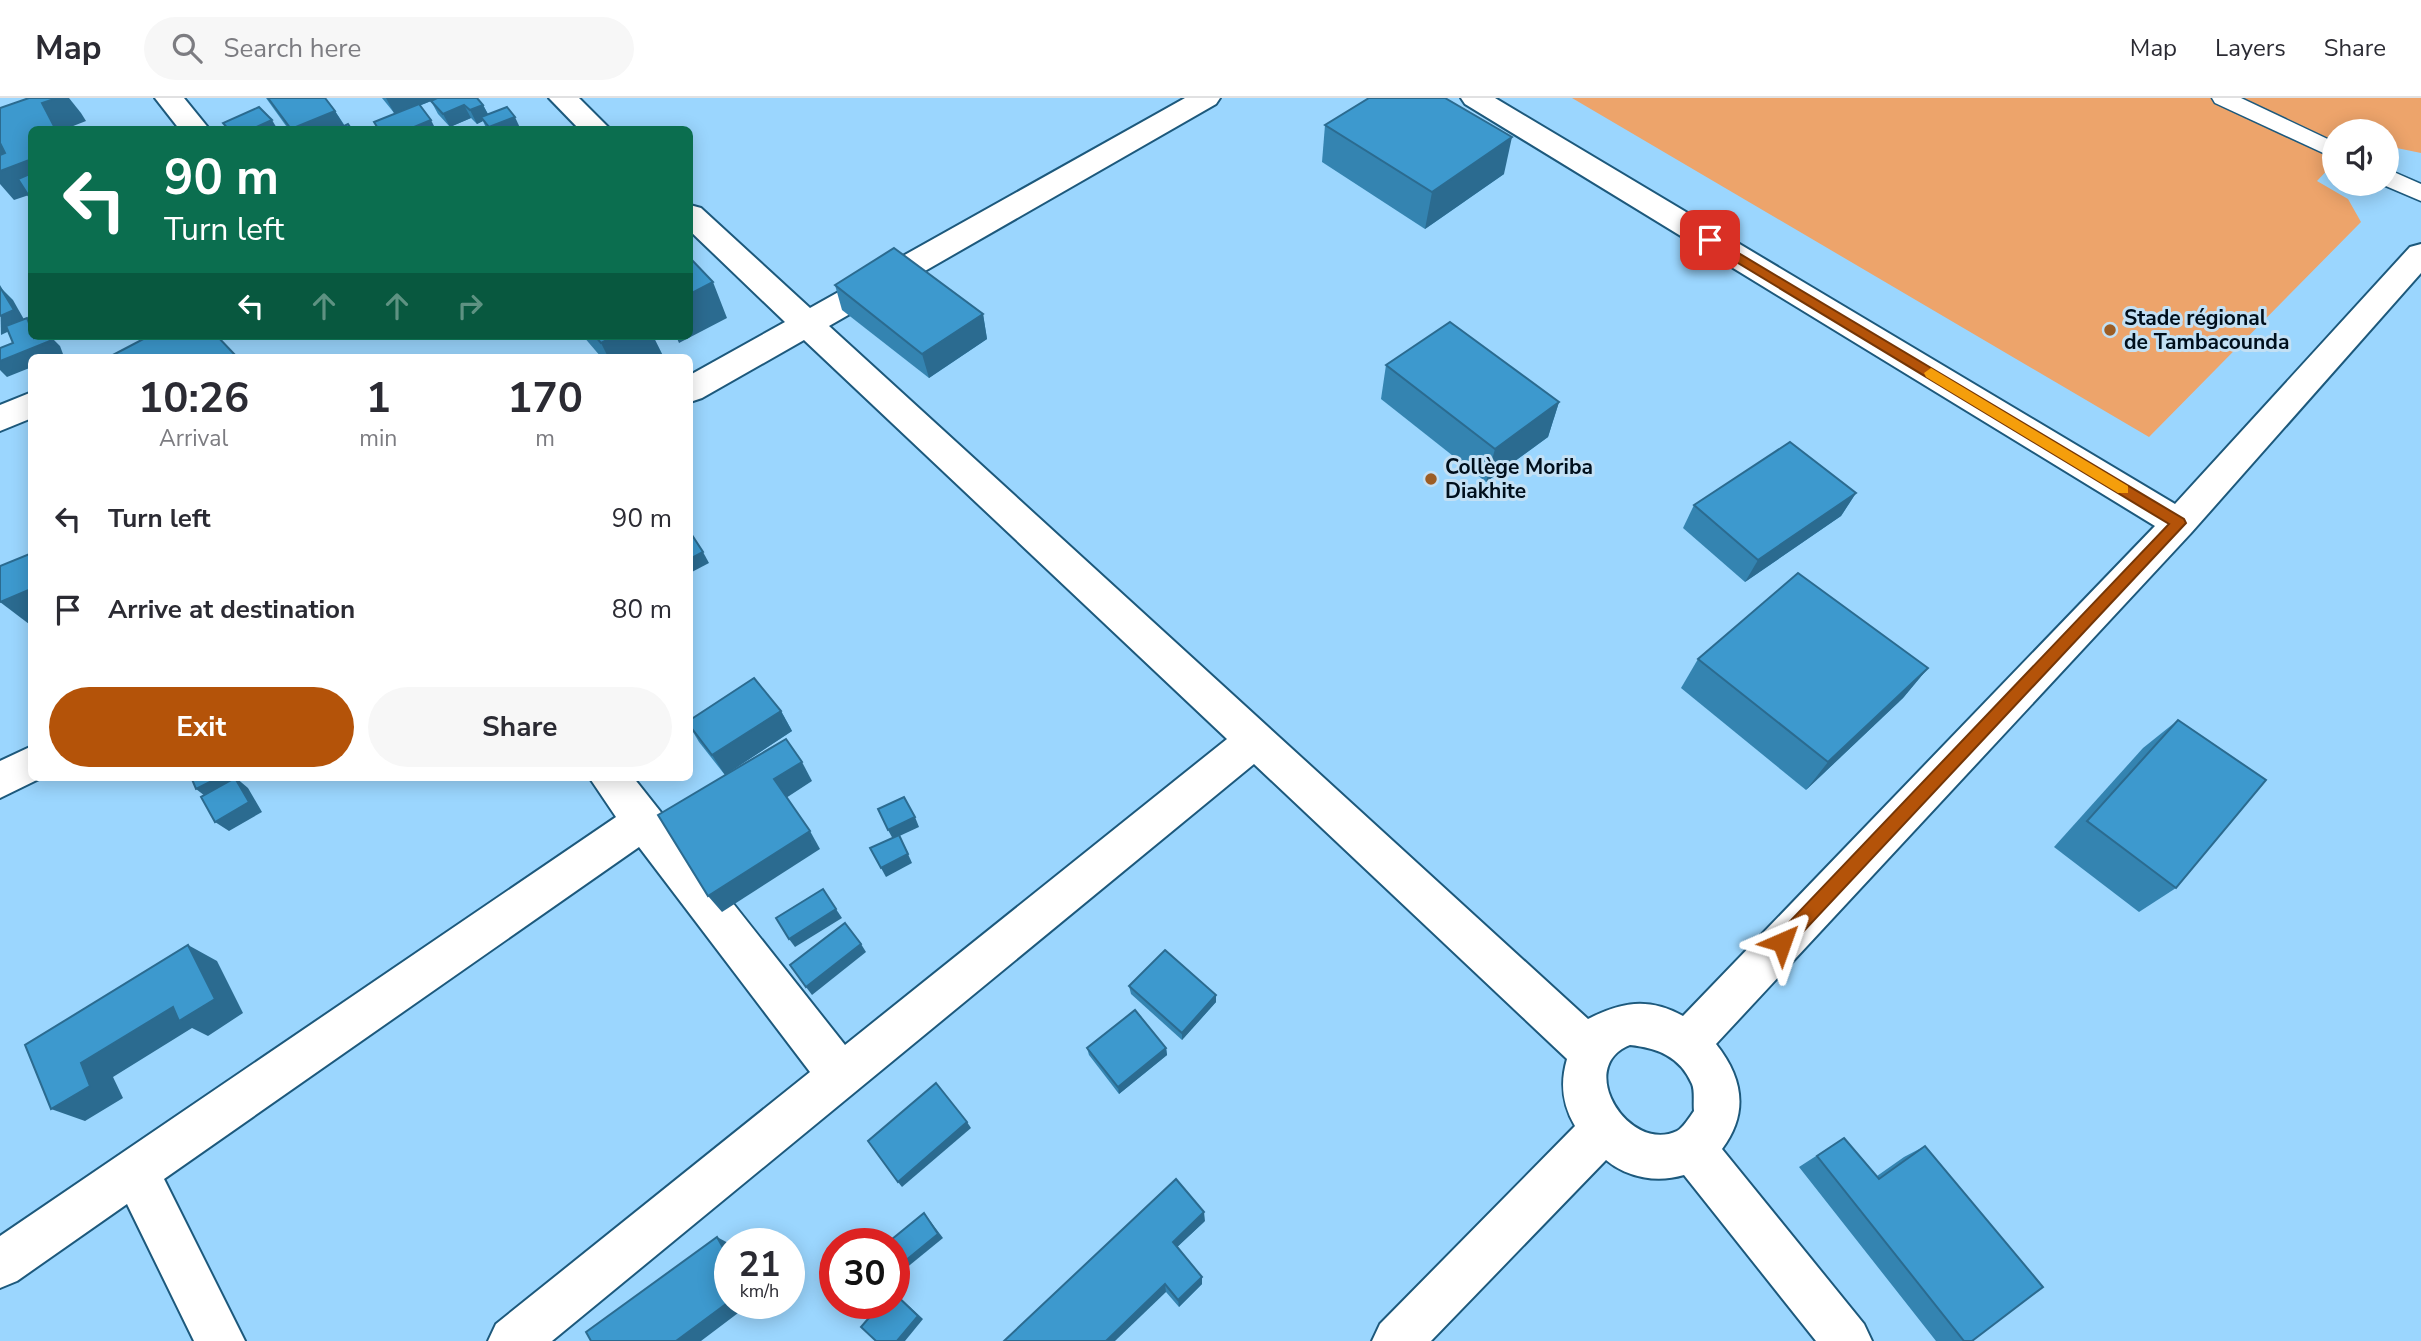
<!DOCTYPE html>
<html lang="en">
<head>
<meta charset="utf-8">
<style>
  :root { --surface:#fff; --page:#f7f7f7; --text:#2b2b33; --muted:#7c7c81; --line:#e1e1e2; --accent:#b45309 }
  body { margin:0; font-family:"Nunito Sans",sans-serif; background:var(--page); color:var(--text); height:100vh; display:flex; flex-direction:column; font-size:26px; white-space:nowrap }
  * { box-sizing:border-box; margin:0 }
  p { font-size:23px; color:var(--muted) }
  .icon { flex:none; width:38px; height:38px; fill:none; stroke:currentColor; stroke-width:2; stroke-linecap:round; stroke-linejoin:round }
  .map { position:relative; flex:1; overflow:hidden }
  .sheet { position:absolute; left:28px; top:256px; width:665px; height:427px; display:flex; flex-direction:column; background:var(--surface); border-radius:10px; box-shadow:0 4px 18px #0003 }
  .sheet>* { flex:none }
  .hud { position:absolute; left:28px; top:28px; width:665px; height:214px; border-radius:10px; box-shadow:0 4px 18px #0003; background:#0b6e4f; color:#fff; overflow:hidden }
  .tools { position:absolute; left:2322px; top:21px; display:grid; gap:14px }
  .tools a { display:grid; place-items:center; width:77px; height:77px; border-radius:50%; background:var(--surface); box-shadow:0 4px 18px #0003; font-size:35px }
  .speed { position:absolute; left:714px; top:1130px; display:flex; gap:14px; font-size:35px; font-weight:700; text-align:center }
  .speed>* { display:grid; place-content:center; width:91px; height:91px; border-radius:50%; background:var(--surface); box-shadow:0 4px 18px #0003; line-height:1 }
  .speed small { font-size:18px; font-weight:400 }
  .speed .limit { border:10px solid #d22; background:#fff; color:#111 }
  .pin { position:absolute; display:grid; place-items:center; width:60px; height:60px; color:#fff; margin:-30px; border-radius:14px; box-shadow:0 4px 10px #0006 }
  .me { position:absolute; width:77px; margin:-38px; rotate:43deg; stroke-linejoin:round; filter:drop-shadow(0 0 5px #0008) }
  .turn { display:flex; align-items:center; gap:24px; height:147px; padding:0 21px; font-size:32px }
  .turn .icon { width:91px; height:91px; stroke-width:2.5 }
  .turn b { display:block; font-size:49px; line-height:60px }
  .lanes { display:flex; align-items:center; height:66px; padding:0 21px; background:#0003; justify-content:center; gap:35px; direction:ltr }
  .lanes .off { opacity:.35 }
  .eta { display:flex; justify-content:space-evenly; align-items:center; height:119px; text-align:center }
  .eta b { font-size:42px; font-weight:700; line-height:49px }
  .cta { display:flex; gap:14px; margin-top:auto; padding:14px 21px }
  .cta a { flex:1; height:80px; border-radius:42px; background:var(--accent); color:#fff; font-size:28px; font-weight:700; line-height:80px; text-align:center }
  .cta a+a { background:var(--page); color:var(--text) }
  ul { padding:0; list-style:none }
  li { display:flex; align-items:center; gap:21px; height:91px; padding:0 21px }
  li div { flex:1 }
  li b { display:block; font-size:26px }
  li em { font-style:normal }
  header { display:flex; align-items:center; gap:42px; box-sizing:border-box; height:98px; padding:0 35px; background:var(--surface); border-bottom:2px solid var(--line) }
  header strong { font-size:33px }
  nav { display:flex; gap:38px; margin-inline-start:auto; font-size:24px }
  .search { width:490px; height:63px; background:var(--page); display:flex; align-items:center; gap:18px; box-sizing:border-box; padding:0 24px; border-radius:38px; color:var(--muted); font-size:26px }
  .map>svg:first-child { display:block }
  .green { fill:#eda46b }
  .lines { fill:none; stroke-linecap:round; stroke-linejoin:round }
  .lane-casing { stroke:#1d597c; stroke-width:3 }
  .street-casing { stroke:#1d597c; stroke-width:4 }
  .lane { fill:#fff; fill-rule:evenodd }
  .street { fill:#fff; fill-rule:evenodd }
  .wall { fill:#3484b1 }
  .shaded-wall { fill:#2b6b90 }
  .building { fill:#3d99ce; stroke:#2b6b90; stroke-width:2 }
  .route { fill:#b45309; stroke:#753606; stroke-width:2 }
  .slow { fill:#f59e0b }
  .poi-dot { fill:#9c5d25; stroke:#c3e0f4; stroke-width:2.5 }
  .labels { text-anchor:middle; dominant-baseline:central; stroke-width:6; stroke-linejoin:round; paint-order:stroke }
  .poi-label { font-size:21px; font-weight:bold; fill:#000f1c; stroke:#c3e0f4; text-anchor:start }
</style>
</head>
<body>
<header>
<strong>Map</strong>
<div class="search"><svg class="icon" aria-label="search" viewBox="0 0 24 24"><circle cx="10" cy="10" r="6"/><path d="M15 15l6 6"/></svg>Search here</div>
<nav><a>Map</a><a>Layers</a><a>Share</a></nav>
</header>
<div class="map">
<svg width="2421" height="1243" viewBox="0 0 2421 1243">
  <rect width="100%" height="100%" fill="#9bd6fe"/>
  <polygon class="green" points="1572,0 2421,0 2421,55 2387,48 2387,33 2334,33 2334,65 2317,83 2348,101 2361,124 2149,339"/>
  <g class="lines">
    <g class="lane-casing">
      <g id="lane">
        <polygon points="2212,0 2241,0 2334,44 2334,60 2215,5"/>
        <polygon points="2387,71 2421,86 2421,103 2381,86 2387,86"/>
      </g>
    </g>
    <g class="street-casing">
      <g id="street">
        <polygon points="155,0 184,0 210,32 180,32"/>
        <polygon points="549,0 579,0 611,32 580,32"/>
        <path d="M 1185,0 L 1220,0 L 1216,6 L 829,228 L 1588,921 C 1622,904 1648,899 1683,918 L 2155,428 L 1465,6 L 1461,0 L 1495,0 L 2175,406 L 2410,149 L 2421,146 L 2421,175 L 2191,435 L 1716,946 C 1743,980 1749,1015 1722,1051 L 1864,1226 L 1872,1243 L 1816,1243 L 1684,1077 C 1657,1085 1628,1080 1606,1062 L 1431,1243 L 1372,1243 L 1380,1226 L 1575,1028 C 1562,1006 1560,985 1567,961 L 1254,666 L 552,1243 L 488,1243 L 496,1226 L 810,974 L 639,749 L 164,1081 L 245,1243 L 194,1243 L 127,1106 L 17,1183 L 0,1190 L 0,1138 L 616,719 L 589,679 L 633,679 L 845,947 L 1227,641 L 804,242 L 702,300 L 690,304 L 690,277 L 785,224 L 690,133 L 690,107 L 701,110 L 810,210 ZM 1630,947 C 1657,950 1680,958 1692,986 C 1695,993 1693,1005 1694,1013 C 1689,1020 1683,1030 1677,1033 C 1629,1056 1574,969 1630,947 Z"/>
        <polygon points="32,294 32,320 0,333 0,307"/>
        <polygon points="32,648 32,679 43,679 0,700 0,663"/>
      </g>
    </g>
    <use href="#lane" class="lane"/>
    <use href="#street" class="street"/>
  </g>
  <g class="wall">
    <polygon points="266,0 325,0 335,13 345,28 352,32 289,32"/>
    <polygon points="382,0 477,0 483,7 488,16 521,32 487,32 483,23 477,26 471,20 450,29 438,16 431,3 419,8 436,32 378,32 374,24 395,16"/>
    <polygon points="1325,27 1504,76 1425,131 1322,64"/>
    <polygon points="835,187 983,216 987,241 929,280 842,212"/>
    <polygon points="583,238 653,238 663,258 660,259 601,259"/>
    <polygon points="1386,267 1559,304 1548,339 1486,384 1381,301"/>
    <polygon points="1856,395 1841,418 1745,484 1683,430 1694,407"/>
    <polygon points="1698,561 1928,570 1903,600 1806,692 1681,590"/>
    <polygon points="781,613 792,633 725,677 699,644 690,629 690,622"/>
    <polygon points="2178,622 2176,790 2139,814 2054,749 2143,650"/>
    <polygon points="1129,888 1216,897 1216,904 1182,942 1131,896"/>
    <polygon points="1087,950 1166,950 1167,957 1119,996 1089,957"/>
    <polygon points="1844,1040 1877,1078 1904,1059 1925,1048 1972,1243 1936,1243 1799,1069"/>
    <polygon points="1205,1123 1177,1149 1202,1186 1179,1209 1166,1194 1004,1243"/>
  </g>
  <g class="shaded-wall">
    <polygon points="57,0 69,0 81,15 86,23 63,32 56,32 42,5"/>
    <polygon points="386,0 439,0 395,17"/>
    <polygon points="464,7 471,20 450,29 443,16"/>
    <polygon points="483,7 490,20 481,19 483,23 477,26 470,12"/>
    <polygon points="335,13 347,32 291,31"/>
    <polygon points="515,19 521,32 490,32 489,29"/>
    <polygon points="272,22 278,32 250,32"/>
    <polygon points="431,22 436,32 407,32"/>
    <polygon points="0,39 16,57 0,63"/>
    <polygon points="1512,39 1504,76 1425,131 1432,94"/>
    <polygon points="32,61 32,96 14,102 0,86 0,73"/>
    <polygon points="713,184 727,220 679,245 676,238 690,238 690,196"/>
    <polygon points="0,189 13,202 26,225 1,237"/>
    <polygon points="983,216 987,241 929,280 922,256"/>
    <polygon points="34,238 50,238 60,248 63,256 55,259 32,259 32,269 7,279 0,272 0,263 34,240"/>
    <polygon points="615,238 653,238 663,258 660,259 608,259 601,245"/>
    <polygon points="1559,304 1548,339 1486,384 1495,351"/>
    <polygon points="1856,395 1841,418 1745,484 1758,462"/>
    <polygon points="703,454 709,465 690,475 690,461"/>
    <polygon points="32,491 32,525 29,526 0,504"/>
    <polygon points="1928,570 1903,600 1806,692 1828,664"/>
    <polygon points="781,613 792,633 725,677 712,657"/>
    <polygon points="802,664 812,683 786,700 774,681"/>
    <polygon points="220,679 235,679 248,690 262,714 229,733 215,724 209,701 196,691"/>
    <polygon points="915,719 919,729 893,741 888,732"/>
    <polygon points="810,733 820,751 722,814 708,798"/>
    <polygon points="908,756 912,765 886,779 881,770"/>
    <polygon points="836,811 842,820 795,849 789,841"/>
    <polygon points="861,846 866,854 812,897 806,889"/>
    <polygon points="188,847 217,863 243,915 208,938 192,930 113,979 123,1000 85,1023 51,1011 81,965"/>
    <polygon points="1216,897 1216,904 1182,942 1182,935"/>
    <polygon points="1166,950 1167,957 1119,996 1118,989"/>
    <polygon points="967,1024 971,1030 902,1089 898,1084"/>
    <polygon points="1204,1114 1205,1123 1174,1152 1173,1144"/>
    <polygon points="924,1115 943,1140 894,1180 894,1172"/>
    <polygon points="717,1139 730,1146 730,1162"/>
    <polygon points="1202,1179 1202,1186 1179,1209 1178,1202"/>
    <polygon points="1165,1186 1166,1194 1115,1243 1106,1243"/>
    <polygon points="894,1194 923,1221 905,1243 897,1243"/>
    <polygon points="730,1203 730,1206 750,1206 701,1243 676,1243"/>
  </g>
  <g class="building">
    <polygon points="29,0 57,0 42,5 56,32 32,32 32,61 0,73 0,57 5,55 0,45 0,10"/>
    <polygon points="268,0 325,0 335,13 291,31"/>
    <polygon points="437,0 477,0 483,7 470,12 464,7 443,16 431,3"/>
    <polygon points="1369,0 1445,0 1512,39 1432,94 1325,27"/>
    <polygon points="419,6 431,22 407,32 379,32 374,24"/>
    <polygon points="259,9 272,22 250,32 229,32 223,25"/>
    <polygon points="507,9 515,19 489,29 481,19"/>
    <polygon points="348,26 352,32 336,32"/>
    <polygon points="32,75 32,103 18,81"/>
    <polygon points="894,150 983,216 922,256 835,187"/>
    <polygon points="690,160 713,184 690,196"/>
    <polygon points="0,189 14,212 0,218"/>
    <polygon points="27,220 32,233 32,238 34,238 34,240 40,238 48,238 50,243 0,263 0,250 13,245 6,228"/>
    <polygon points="1450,224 1559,304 1495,351 1386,267"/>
    <polygon points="149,238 217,238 237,259 111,258"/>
    <polygon points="595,238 615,238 601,245"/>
    <polygon points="1790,344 1856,395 1758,462 1694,407"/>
    <polygon points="690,434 703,454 690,461"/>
    <polygon points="32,455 32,492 31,491 0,504 0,468"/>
    <polygon points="1798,475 1928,570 1828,664 1698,561"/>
    <polygon points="754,580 781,613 712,657 690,628 690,622"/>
    <polygon points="2178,622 2266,682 2176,790 2087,723"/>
    <polygon points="786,641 802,664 774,681 810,733 708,798 658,717"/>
    <polygon points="191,679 220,679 196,691"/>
    <polygon points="235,680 249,704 215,724 201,699"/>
    <polygon points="904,699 915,719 888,732 878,711"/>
    <polygon points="899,737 908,756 881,770 870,750"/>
    <polygon points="823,791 836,811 789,841 776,820"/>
    <polygon points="845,825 861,846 806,889 790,867"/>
    <polygon points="188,847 215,901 179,923 173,909 81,965 90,988 51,1011 25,947"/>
    <polygon points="1165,852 1216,897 1182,935 1129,888"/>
    <polygon points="1135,912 1166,950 1118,989 1087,950"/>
    <polygon points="936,985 967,1024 898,1084 868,1043"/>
    <polygon points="1844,1040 1879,1081 1925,1048 2043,1189 1972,1243 1964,1243 1817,1058"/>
    <polygon points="1176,1081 1204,1114 1173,1144 1202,1179 1178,1202 1165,1186 1106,1243 1004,1243"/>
    <polygon points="924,1115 938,1136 894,1172 894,1146 886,1146"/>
    <polygon points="717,1139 730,1162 730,1203 676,1243 591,1243 586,1234"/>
    <polygon points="894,1195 918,1218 897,1243 876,1243 861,1229 881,1206 894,1206"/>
  </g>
  <polygon class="route" points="1710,138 2184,421 2186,425 1788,850 1782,852 1776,850 1773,844 1776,838 2169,426 1705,145 1704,142"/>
  <polygon class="slow" points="1931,270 2128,388 2128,395 2118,395 1926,279 1924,275"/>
  <g class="poi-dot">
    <circle cx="2110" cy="232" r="7"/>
    <circle cx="1431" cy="381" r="7"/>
  </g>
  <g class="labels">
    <g class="poi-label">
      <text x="2124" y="220">Stade régional<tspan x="2124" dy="24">de Tambacounda</tspan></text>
      <text x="1445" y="369">Collège Moriba<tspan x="1445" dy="24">Diakhite</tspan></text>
    </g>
  </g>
</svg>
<div class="tools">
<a><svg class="icon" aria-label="sound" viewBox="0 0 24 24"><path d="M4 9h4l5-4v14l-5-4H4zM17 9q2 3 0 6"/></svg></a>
</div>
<div class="speed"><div>21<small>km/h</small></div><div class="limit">30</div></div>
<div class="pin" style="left:1710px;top:142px;background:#d93025"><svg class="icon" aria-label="arrive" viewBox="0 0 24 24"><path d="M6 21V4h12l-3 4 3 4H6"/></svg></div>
<svg class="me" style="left:1782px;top:844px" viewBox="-20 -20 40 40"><path d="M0-17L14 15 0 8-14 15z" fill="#b45309" stroke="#fff" stroke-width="4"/></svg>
<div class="hud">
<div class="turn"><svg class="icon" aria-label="left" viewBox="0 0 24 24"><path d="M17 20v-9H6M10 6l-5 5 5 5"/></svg><div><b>90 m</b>Turn left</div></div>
<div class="lanes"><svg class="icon" aria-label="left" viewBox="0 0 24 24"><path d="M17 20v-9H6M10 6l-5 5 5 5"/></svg><svg class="icon off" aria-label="ahead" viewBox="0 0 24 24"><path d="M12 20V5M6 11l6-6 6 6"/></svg><svg class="icon off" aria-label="ahead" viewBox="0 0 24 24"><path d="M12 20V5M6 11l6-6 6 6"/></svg><svg class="icon off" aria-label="right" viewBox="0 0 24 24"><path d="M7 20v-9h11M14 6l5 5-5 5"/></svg></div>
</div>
<section class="sheet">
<div class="eta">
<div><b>10:26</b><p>Arrival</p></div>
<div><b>1</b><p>min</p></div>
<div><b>170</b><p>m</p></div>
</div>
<ul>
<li><svg class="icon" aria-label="left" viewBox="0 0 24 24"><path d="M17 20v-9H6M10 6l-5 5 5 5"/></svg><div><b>Turn left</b></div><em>90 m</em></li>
<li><svg class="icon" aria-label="arrive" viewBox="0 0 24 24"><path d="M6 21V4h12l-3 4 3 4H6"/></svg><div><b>Arrive at destination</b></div><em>80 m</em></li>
</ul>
<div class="cta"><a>Exit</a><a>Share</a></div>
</section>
</div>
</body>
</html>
